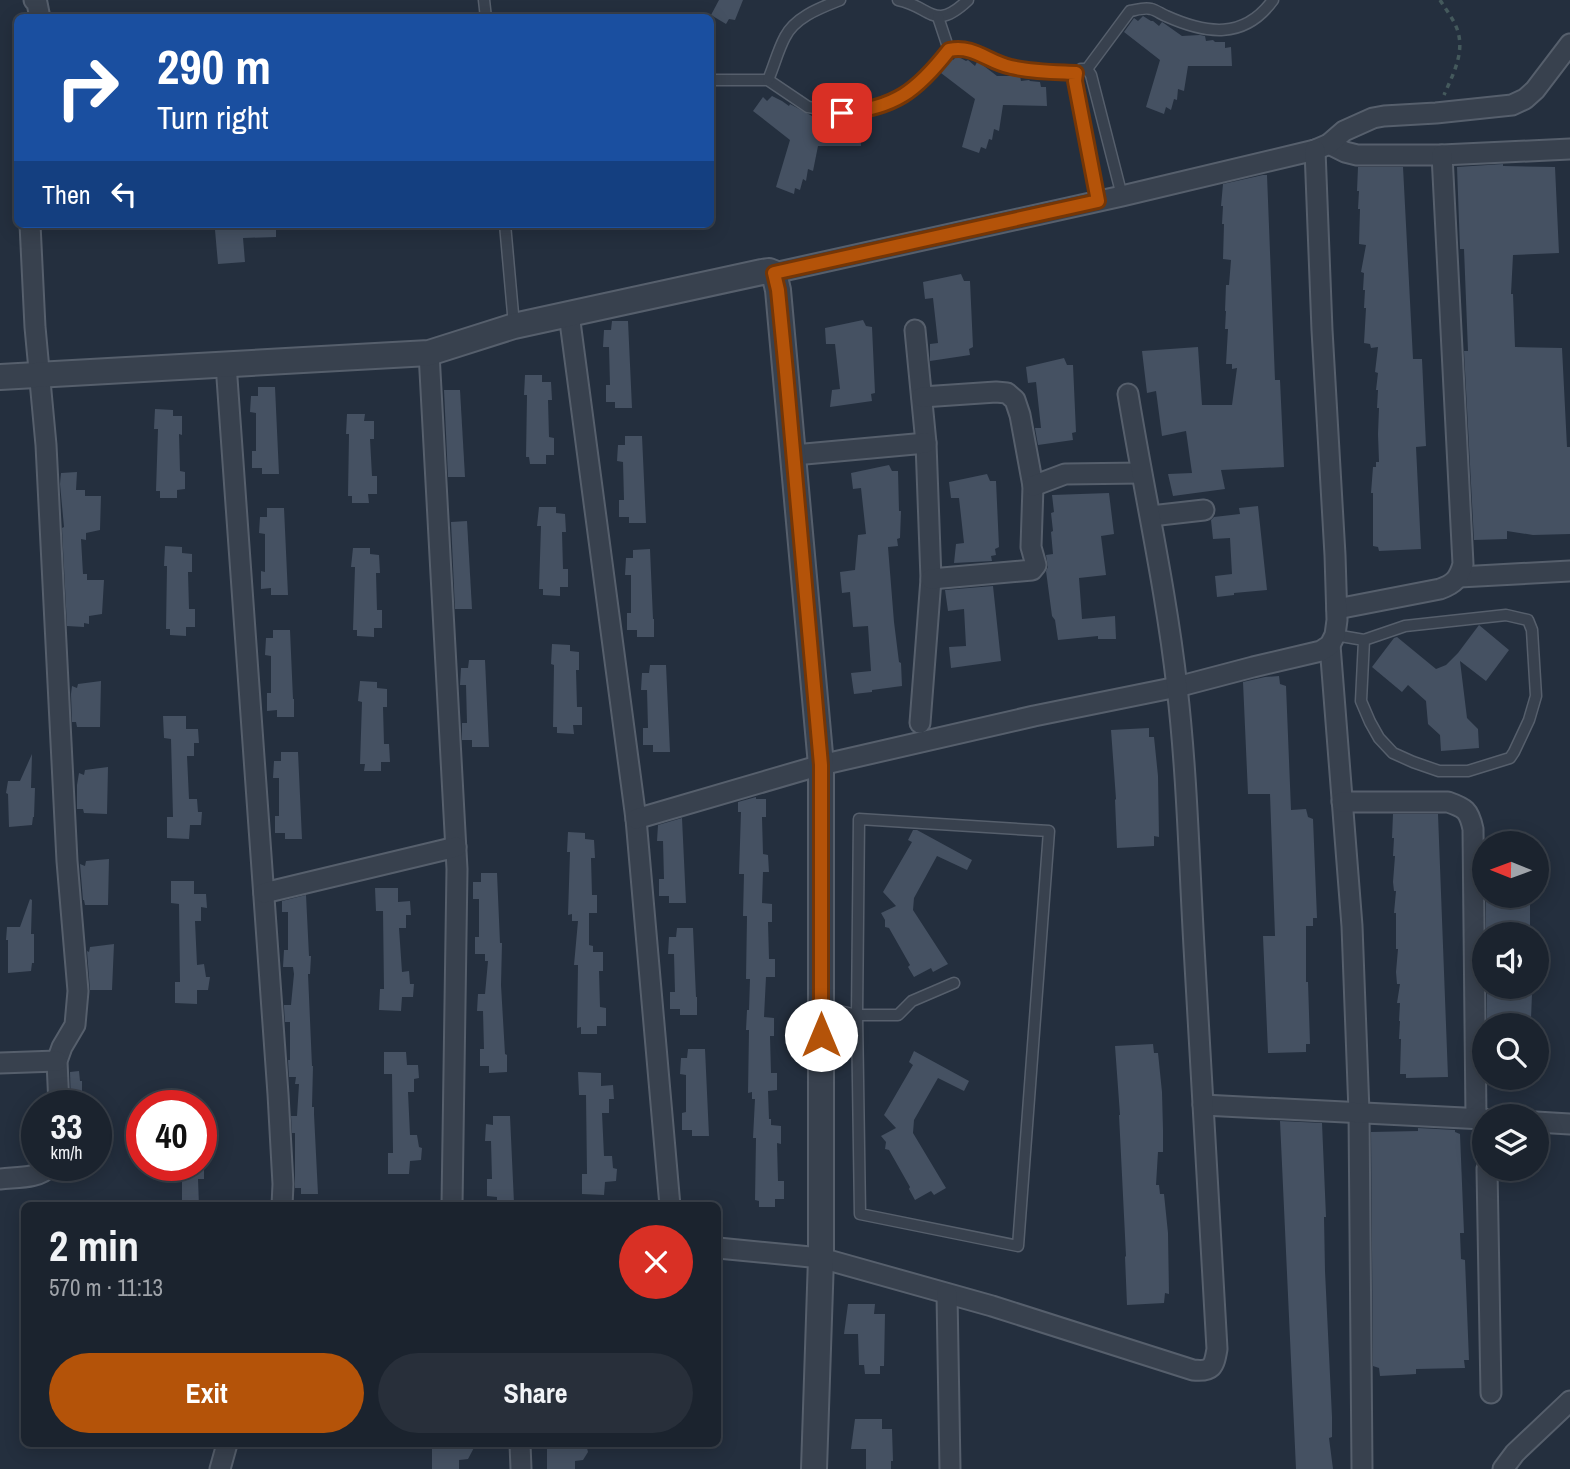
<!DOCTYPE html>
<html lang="en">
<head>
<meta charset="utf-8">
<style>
  :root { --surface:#1b232e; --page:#282f3a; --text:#f1f3f6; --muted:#a0a4aa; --line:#39404a; --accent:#b45309 }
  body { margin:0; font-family:"Archivo Narrow",sans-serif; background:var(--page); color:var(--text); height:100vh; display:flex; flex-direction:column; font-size:26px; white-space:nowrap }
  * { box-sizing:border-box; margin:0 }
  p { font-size:23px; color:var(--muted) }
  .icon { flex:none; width:38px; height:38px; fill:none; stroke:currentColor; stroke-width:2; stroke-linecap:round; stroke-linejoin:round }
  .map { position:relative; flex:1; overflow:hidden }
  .side { position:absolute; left:21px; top:1202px; width:700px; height:245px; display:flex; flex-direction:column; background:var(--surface); border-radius:10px; box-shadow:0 4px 18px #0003,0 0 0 2px var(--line) }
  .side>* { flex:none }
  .top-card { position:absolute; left:14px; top:14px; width:700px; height:214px; border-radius:10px; box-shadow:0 4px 18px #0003,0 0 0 2px var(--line); background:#1a4fa0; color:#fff; overflow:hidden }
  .needle { width:46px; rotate:271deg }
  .tools { position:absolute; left:1472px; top:831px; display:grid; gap:14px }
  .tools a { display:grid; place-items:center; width:77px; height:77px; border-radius:50%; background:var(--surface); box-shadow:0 4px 18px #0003,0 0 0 2px var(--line); font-size:35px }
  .speed { position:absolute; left:21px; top:1090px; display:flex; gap:14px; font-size:35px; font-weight:700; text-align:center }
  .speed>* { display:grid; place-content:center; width:91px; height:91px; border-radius:50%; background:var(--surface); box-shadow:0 4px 18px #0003,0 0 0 2px var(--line); line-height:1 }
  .speed small { font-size:18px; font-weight:400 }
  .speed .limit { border:10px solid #d22; background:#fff; color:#111 }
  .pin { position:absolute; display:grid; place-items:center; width:60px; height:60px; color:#fff; margin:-30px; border-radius:14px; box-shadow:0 4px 10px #0006 }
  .me { position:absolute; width:77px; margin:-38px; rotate:0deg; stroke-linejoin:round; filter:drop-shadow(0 0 5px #0008) }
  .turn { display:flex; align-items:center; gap:24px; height:147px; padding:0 28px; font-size:32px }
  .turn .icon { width:91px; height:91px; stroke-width:2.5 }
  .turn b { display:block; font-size:49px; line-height:60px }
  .then { display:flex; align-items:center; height:66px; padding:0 28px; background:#0003; gap:14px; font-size:26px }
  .round { display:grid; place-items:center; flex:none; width:74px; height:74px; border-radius:37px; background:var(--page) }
  .summary { display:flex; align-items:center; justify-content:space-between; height:119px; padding:0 28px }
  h1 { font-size:42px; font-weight:700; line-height:52px }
  .action { display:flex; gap:14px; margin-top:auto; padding:14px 28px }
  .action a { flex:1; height:80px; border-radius:42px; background:var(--accent); color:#fff; font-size:28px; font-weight:700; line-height:80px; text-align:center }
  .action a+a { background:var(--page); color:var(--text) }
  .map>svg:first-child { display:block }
  .building { fill:#455162 }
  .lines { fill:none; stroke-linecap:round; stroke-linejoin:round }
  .service-casing { stroke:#565f6c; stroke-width:13 }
  .minor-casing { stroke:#565f6c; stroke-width:23 }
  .tertiary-casing { stroke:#565f6c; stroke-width:28 }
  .path { stroke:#44595c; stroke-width:3.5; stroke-dasharray:5 5; stroke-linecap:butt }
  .service { stroke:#38414e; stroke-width:10 }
  .minor { stroke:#38414e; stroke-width:19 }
  .tertiary { stroke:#38414e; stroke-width:24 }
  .route-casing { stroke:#753606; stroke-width:18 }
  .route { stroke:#b45309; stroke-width:12 }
</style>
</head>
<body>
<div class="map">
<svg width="1570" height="1469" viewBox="0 0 1570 1469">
  <rect width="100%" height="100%" fill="#242f3e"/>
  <g class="building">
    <polygon points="719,0 743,0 735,20 729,19 726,24 711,15"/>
    <polygon points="1143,16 1151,21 1153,21 1159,26 1162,22 1165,24 1182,36 1200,35 1205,36 1206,41 1213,40 1215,42 1225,42 1225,48 1231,47 1232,66 1188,66 1184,91 1178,89 1177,100 1174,99 1171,110 1166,107 1164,114 1146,107 1160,60 1124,32 1134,18 1138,21"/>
    <polygon points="957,56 966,61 968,60 975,66 977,62 980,63 997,76 1020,76 1021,81 1029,80 1030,81 1040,82 1041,87 1046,87 1047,106 1003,105 999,131 994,129 992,140 989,139 986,149 981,147 979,153 962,147 975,99 941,73 951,59 953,60"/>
    <polygon points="772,96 782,101 789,106 790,104 812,116 835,118 835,121 843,120 845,122 854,122 855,128 860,127 861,146 818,146 813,171 808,169 806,181 803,179 800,190 795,188 794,194 776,187 790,140 753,111 763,97 767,101"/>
    <polygon points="1503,164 1503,166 1555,167 1559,253 1513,255 1511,294 1513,294 1515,347 1562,348 1567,447 1570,447 1570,534 1533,535 1507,531 1507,539 1474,540 1464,351 1468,351 1464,249 1460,249 1457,167"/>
    <polygon points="1358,167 1403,167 1413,359 1422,359 1426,446 1416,447 1421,549 1379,551 1378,547 1373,546 1373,493 1371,493 1373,467 1376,467 1376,462 1379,462 1378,434 1379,408 1377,408 1378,390 1376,390 1378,373 1375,372 1378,347 1371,348 1370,344 1364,343 1366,308 1364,308 1365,290 1363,290 1364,273 1361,272 1366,245 1359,244 1360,209 1358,209 1359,191 1357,191"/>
    <polygon points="1263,175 1267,175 1275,380 1280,380 1284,467 1221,470 1225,489 1173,496 1168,474 1192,473 1186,431 1162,436 1156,391 1147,393 1142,351 1198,347 1202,405 1232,405 1237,368 1232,369 1232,364 1226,364 1228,329 1225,329 1226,311 1225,311 1226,285 1229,285 1231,260 1223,259 1224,224 1222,224 1223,206 1221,206 1223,184"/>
    <polygon points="217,224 276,224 276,237 243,238 245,262 218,264 215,230 218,230"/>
    <polygon points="961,274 964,281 970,281 973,347 969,349 970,355 930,361 930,344 938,343 933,298 925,299 923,282"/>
    <polygon points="863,320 866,326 872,327 875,393 871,394 872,401 830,407 832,390 840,389 835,344 826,344 825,328"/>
    <polygon points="612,321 628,321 632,408 615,408 615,402 606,402 606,385 610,385 609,347 603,347 604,330 611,330"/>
    <polygon points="1064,358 1067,365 1073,365 1076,432 1072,433 1073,440 1038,445 1035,428 1041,428 1036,382 1028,383 1026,367"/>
    <polygon points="525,375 542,375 542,382 551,382 552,400 548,400 549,437 554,438 554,455 546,455 546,464 530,464 529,457 526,457 527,395 524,395"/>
    <polygon points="258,387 275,387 279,474 262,474 262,468 252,468 252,451 256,451 256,413 250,412 251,396 258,396"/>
    <polygon points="444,390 460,390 465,477 448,477"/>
    <polygon points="155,409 173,410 173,416 182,416 182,435 179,434 180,471 185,472 185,489 177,490 177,498 160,498 160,491 156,491 158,429 154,429"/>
    <polygon points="347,414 365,414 364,421 374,421 374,439 370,439 372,476 377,476 377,494 368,494 369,503 352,503 352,496 348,496 349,434 346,434"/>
    <polygon points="625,436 642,436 646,523 629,523 629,517 619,517 619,500 624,500 623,462 617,461 618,445 625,445"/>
    <polygon points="889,465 892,471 898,471 899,511 901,511 900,538 897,539 898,546 888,547 894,622 899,662 901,663 902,686 872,690 872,692 854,694 851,673 871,671 868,626 853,627 850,592 842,593 840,572 855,570 858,535 866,534 861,488 853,489 851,473"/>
    <polygon points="77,472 76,490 85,490 85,496 101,496 100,530 86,533 86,540 81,539 83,574 87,574 87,580 104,580 102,614 89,616 89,624 84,623 84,627 67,626 62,528 64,527 60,484 61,473"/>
    <polygon points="987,474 990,481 996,481 999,547 995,549 996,555 991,556 992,561 954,563 956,544 964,543 959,498 951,498 949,482"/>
    <polygon points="1109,493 1114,534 1101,536 1106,575 1079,578 1082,619 1115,616 1116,639 1098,639 1098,636 1058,640 1055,620 1052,616 1046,571 1048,567 1046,555 1053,554 1051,532 1053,531 1051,513 1054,512 1052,495"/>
    <polygon points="1258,506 1267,590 1234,593 1234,595 1217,597 1215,576 1232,574 1230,538 1213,539 1211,520 1214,517 1240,514 1239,508"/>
    <polygon points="539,507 556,507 556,513 565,514 566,532 562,532 563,569 568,569 568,587 560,587 560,596 543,595 543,589 539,589 541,526 537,526"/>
    <polygon points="267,508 284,508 288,595 271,595 271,588 261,589 261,571 265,572 265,534 259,533 260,517 267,517"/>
    <polygon points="467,521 472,609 455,609 451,522"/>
    <polygon points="165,546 182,547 182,553 192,554 192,572 188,572 189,609 195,609 195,627 186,627 186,636 170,635 170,629 166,629 167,566 164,566"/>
    <polygon points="353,548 370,548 370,554 379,555 380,573 376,573 377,610 382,610 382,628 374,628 374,637 357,636 357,630 353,630 355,567 351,567"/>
    <polygon points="650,549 653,619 654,619 654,637 637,637 637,630 627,630 627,613 631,613 631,575 625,575 626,558 633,558 633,550"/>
    <polygon points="993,586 1001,661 951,668 949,647 966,646 964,609 948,611 945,590"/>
    <polygon points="1479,625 1509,650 1486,681 1460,661 1467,718 1478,729 1479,748 1441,751 1440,735 1428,724 1426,701 1408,685 1402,692 1372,667 1394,638 1397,637 1436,669 1446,665 1458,653"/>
    <polygon points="273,630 290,630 293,699 294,699 294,717 277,717 277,710 267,711 267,693 271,693 271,656 265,655 266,638 273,638"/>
    <polygon points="552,644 570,645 570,651 579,652 579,670 576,670 577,707 582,707 582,725 573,725 574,734 557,733 557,727 553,727 554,665 551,664"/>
    <polygon points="469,660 485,660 489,747 472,747 472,740 462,740 462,723 467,723 466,685 460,685 461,668 468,668"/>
    <polygon points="650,665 666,665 670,752 653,752 653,745 643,745 643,728 648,728 647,690 641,690 642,673 649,673"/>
    <polygon points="1279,676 1280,684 1286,686 1291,810 1306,809 1308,817 1313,819 1317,918 1313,918 1313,926 1306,926 1306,982 1308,982 1310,1044 1306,1044 1306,1052 1268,1053 1263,936 1275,936 1270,794 1248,794 1243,682 1265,677"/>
    <polygon points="101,681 100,727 77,727 76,722 72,722 71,694 72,686 77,688 78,684"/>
    <polygon points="360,681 377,682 377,688 387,689 387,707 383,707 384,744 389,744 390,762 381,762 381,771 364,771 365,764 360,764 362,702 358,701"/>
    <polygon points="163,716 186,716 186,729 198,729 199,743 194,743 194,756 187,756 189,799 197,799 198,812 202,812 201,825 190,825 189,839 167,838 167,817 173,817 171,739 164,738"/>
    <polygon points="1149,728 1149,737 1154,737 1158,776 1159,837 1154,836 1154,846 1117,848 1115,800 1116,799 1111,730"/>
    <polygon points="281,752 298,752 302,839 285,839 285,833 275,833 275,816 279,816 279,778 273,778 274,761 281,761"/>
    <polygon points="32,754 31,788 35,788 34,817 33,817 32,825 9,827 8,794 6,793 8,781 20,781"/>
    <polygon points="108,767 107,814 84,813 83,809 77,809 77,785 79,773 84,775 85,770"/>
    <polygon points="756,797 756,799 766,799 766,817 762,817 763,854 768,855 769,872 763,872 762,903 772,904 772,922 768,922 769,959 775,959 775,977 766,977 764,1017 774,1018 774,1036 770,1036 771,1073 777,1073 777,1090 768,1091 769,1119 771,1119 771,1125 781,1126 781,1144 777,1143 778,1181 784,1181 784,1199 775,1199 775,1207 759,1207 759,1201 755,1200 756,1138 753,1138 755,1099 752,1099 752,1092 748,1093 749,1030 746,1030 747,1010 749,1010 750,979 746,979 747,916 743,916 744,874 739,874 741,812 738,812 738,802"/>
    <polygon points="1393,814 1438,814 1448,1077 1406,1078 1406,1074 1400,1074 1401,1039 1399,1039 1400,1021 1399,1021 1400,1003 1397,1003 1400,984 1397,984 1396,972 1398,949 1396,949 1396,913 1394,913 1396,891 1394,891 1393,882 1395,856 1393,856 1394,838 1392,838"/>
    <polygon points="682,818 686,903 669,903 669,896 659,896 659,879 664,879 663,841 657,841 658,825"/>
    <polygon points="913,830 917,830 972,860 967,870 937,856 914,898 913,910 948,964 933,972 931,968 914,977 908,967 910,965 889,928 885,927 885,920 881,913 896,906 883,892 912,842 908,840"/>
    <polygon points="568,832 585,833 585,839 594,840 595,858 591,858 592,895 597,895 597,913 589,913 589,945 593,946 593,952 603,952 603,971 599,971 600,1007 606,1008 606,1026 597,1026 597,1034 581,1034 581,1027 577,1028 578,965 574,965 578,921 572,921 572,914 568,915 570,852 567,852"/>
    <polygon points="109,859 108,905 85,905 84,900 83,900 80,864 85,866 86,861"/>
    <polygon points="481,873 497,873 500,943 502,943 501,985 505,1054 507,1055 507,1072 489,1073 489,1066 480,1066 480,1049 484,1049 483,1011 477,1011 478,994 485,994 488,961 485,961 485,954 475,954 475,937 479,937 479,899 473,899 473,882 481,882"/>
    <polygon points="171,881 194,881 194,894 206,894 207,908 201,907 201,921 195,921 197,965 204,964 206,977 210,977 208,990 197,990 197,1004 175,1003 175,982 180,982 179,904 171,903"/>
    <polygon points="375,888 398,888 398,902 410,901 411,915 406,915 406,928 399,928 402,972 409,971 410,984 414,984 413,997 402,997 401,1011 379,1010 380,989 384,989 383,911 376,911"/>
    <polygon points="306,895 309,956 311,956 310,974 308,974 312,1066 313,1066 312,1107 314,1107 314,1114 318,1194 301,1194 301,1188 295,1188 295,1133 292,1133 291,1116 297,1116 299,1084 295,1084 296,1077 289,1077 288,1060 290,1060 290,1022 285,1022 284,1007 284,1005 291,1005 294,974 293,967 283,967 284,950 288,950 288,912 282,912 282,901"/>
    <polygon points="1486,896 1530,897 1530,934 1486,934"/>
    <polygon points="30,899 32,900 31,934 34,934 34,963 32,963 31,971 8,973 8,940 6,940 7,927 20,927"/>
    <polygon points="677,928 693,928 696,997 697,997 697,1015 680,1015 680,1009 670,1009 670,992 675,992 674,954 668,954 669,937 676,937"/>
    <polygon points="114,944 112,990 90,990 87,951 89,952 90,947"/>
    <polygon points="1526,988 1526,993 1532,994 1531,1019 1528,1019 1528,1026 1487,1026 1487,989"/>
    <polygon points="1153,1044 1154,1053 1158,1053 1162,1092 1163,1130 1163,1152 1158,1152 1156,1185 1159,1185 1160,1194 1164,1194 1168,1233 1169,1294 1165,1293 1164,1303 1127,1305 1125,1257 1126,1256 1119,1115 1120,1115 1115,1046"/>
    <polygon points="688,1049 705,1049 709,1136 692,1136 692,1130 682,1130 682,1113 686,1112 686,1075 680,1074 681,1058 687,1058"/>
    <polygon points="914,1051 969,1081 964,1091 938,1078 914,1120 913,1133 946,1188 934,1195 931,1191 915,1200 909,1189 910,1187 889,1150 885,1149 886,1142 881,1136 896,1128 884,1115 913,1065 909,1062"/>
    <polygon points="384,1052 406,1052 407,1065 418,1065 419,1078 414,1079 414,1092 408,1092 410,1135 417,1135 419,1147 422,1148 421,1160 410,1161 409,1174 388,1174 388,1153 393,1153 392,1074 384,1074"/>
    <polygon points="79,1071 80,1081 82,1081 82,1106 71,1106 70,1072"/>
    <polygon points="578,1072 601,1073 601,1086 613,1085 614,1099 609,1099 609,1113 602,1113 604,1156 612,1156 613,1168 617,1169 616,1181 605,1182 604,1195 582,1194 582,1174 587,1174 586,1095 579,1095"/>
    <polygon points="493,1116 510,1116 514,1203 497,1203 497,1197 487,1196 487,1179 492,1179 491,1141 485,1141 486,1124 493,1125"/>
    <polygon points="1280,1121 1322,1123 1326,1217 1324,1217 1325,1271 1332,1417 1332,1437 1329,1438 1333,1469 1296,1469"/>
    <polygon points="1418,1128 1455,1130 1455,1132 1460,1134 1464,1233 1460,1233 1461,1259 1465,1260 1469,1360 1464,1360 1465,1368 1416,1369 1416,1374 1380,1376 1379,1368 1373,1366 1371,1132 1418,1131"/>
    <polygon points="182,1166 204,1166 204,1179 198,1179 199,1206 182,1206"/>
    <polygon points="848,1304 875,1304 874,1314 885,1314 884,1366 880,1366 880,1374 865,1374 864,1365 859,1365 858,1334 844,1334"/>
    <polygon points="855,1419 882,1419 882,1429 892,1429 893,1461 891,1461 891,1469 866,1469 866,1449 851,1449"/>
    <polygon points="442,1444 476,1444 468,1459 459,1460 459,1469 432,1469 432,1449 441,1449"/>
    <polygon points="557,1444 586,1444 588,1452 583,1460 575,1461 575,1469 547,1469 547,1449 557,1449"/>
  </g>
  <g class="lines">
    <g class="service-casing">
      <g id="service">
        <polyline points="484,0 486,18"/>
        <path d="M 898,0 C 931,6 933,33 968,0"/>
        <polyline points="938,17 949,50"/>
        <path d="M 1087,69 L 1130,11 C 1136,10 1145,7 1151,9 C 1156,10 1161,14 1166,16 C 1206,34 1244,40 1273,0"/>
        <polyline points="710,80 768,80 808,107 842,112 865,111 899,99 910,92 937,66 949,50 958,48 967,49 1000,64 1013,68 1076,73"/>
        <path d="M 768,80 C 774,66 778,50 785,37 C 795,17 820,8 840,0"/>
        <polyline points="1098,201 1075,81 1076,73 1081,69 1087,69 1091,75 1122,196"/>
        <polyline points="505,224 514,325"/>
        <polyline points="1335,635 1364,640 1405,626 1506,615 1528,620 1532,630 1536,696 1529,720 1514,752 1510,758 1468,771 1439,771 1413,762 1393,753 1379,738 1370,722 1361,701 1364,640"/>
        <polygon points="859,819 1049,831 1018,1246 860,1214 857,1015"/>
        <polyline points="821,1007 857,1015 898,1015 912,1001 954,983"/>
      </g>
    </g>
    <g class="minor-casing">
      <g id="minor">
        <polyline points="34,0 37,3 40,18"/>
        <polyline points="1329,144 1345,152 1357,155 1442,155 1570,149"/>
        <polyline points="30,224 35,327 46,445 67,861 78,991 75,1025 62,1047 57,1061 59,1106"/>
        <polyline points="774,273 1122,196 1315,150 1329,144 1344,131 1373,118 1384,116 1436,113 1512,105 1525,99 1535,90 1570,44"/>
        <polyline points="569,314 636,819 670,1206"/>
        <polyline points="915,330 926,443 931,579 920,723"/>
        <polyline points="429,353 457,869 452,1206"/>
        <polyline points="226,364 278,1094 283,1184 282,1206"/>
        <polyline points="922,397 996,392 1007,393 1015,400 1020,415 1033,486 1031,547 1036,565 1032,570 931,579"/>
        <polyline points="794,455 926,443"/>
        <polyline points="1033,486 1065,474 1141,473"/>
        <polyline points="1151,516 1204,510"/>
        <polyline points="1459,577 1570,571"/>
        <path d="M 1337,609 L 1440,589 C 1454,584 1459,579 1463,564 L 1442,155"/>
        <polyline points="1330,645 1352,926 1359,1112 1362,1469"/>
        <path d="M 1342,802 L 1448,802 C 1465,808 1469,810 1473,829 L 1476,1118"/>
        <polyline points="636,819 821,765 1034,716 1177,687 1253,667 1321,651 1330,645 1335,635 1337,620 1335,555 1322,330 1315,150"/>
        <polyline points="264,893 456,847"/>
        <polyline points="0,1063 57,1061"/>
        <polyline points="1203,1105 1484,1119"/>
        <polyline points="1536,1122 1570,1124"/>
        <polyline points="1487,1169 1491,1393"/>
        <path d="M 0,1179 C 17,1177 39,1179 50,1166"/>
        <path d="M 718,1248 L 821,1258 L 992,1306 L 1193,1370 C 1212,1372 1214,1367 1217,1349 C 1210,1215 1202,1081 1194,947 C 1189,860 1187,773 1177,687 C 1166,589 1144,492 1128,394"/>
        <polyline points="947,1294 950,1469"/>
        <polyline points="520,1444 521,1469"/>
        <polyline points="220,1469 227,1444"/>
        <polyline points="1503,1469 1515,1453 1570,1401"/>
      </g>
    </g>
    <g class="tertiary-casing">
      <polyline id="tertiary" points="0,377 429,353 514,326 762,272 769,271 774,273 778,290 821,765 821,1258 814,1469"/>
    </g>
    <path class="path" d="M 1440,0 C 1445,8 1451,16 1455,24 C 1467,49 1454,72 1444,95"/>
    <use href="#service" class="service"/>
    <use href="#minor" class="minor"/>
    <use href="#tertiary" class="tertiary"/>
  </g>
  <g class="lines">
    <g class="route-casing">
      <path id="route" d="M 821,1035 L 821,765 L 786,372 L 778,290 L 774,273 L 1098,201 L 1075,81 L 1076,73 C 1055,72 1032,72 1011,67 C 987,62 975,45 949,50 C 917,91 895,108 842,113"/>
    </g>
    <use href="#route" class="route"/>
  </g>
</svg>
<div class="tools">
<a><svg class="needle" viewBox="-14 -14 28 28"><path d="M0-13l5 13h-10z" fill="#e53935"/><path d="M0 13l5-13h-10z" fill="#a0a4aa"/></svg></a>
<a><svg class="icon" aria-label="sound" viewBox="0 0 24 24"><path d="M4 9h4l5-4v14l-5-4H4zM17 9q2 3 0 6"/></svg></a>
<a><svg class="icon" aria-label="search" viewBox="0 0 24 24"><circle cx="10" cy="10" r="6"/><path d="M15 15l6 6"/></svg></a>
<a><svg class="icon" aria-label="layers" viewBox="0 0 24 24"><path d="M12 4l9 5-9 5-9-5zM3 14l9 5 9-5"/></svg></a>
</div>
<div class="speed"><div>33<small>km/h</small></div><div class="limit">40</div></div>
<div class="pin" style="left:842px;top:113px;background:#d93025"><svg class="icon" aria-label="arrive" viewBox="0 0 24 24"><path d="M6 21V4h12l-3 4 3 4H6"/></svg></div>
<svg class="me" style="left:821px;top:1035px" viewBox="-20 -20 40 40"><circle r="19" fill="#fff"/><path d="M0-13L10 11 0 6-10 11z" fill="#b45309"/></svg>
<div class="top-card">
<div class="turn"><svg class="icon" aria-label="right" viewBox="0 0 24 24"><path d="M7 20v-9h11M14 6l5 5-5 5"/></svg><div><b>290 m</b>Turn right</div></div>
<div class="then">Then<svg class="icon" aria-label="left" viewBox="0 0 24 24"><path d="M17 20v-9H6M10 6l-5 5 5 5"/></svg></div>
</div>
<section class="side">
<div class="summary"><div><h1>2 min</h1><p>570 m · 11:13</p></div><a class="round" style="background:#d93025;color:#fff"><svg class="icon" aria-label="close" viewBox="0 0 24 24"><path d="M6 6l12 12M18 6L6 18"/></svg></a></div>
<div class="action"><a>Exit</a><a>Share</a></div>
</section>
</div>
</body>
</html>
